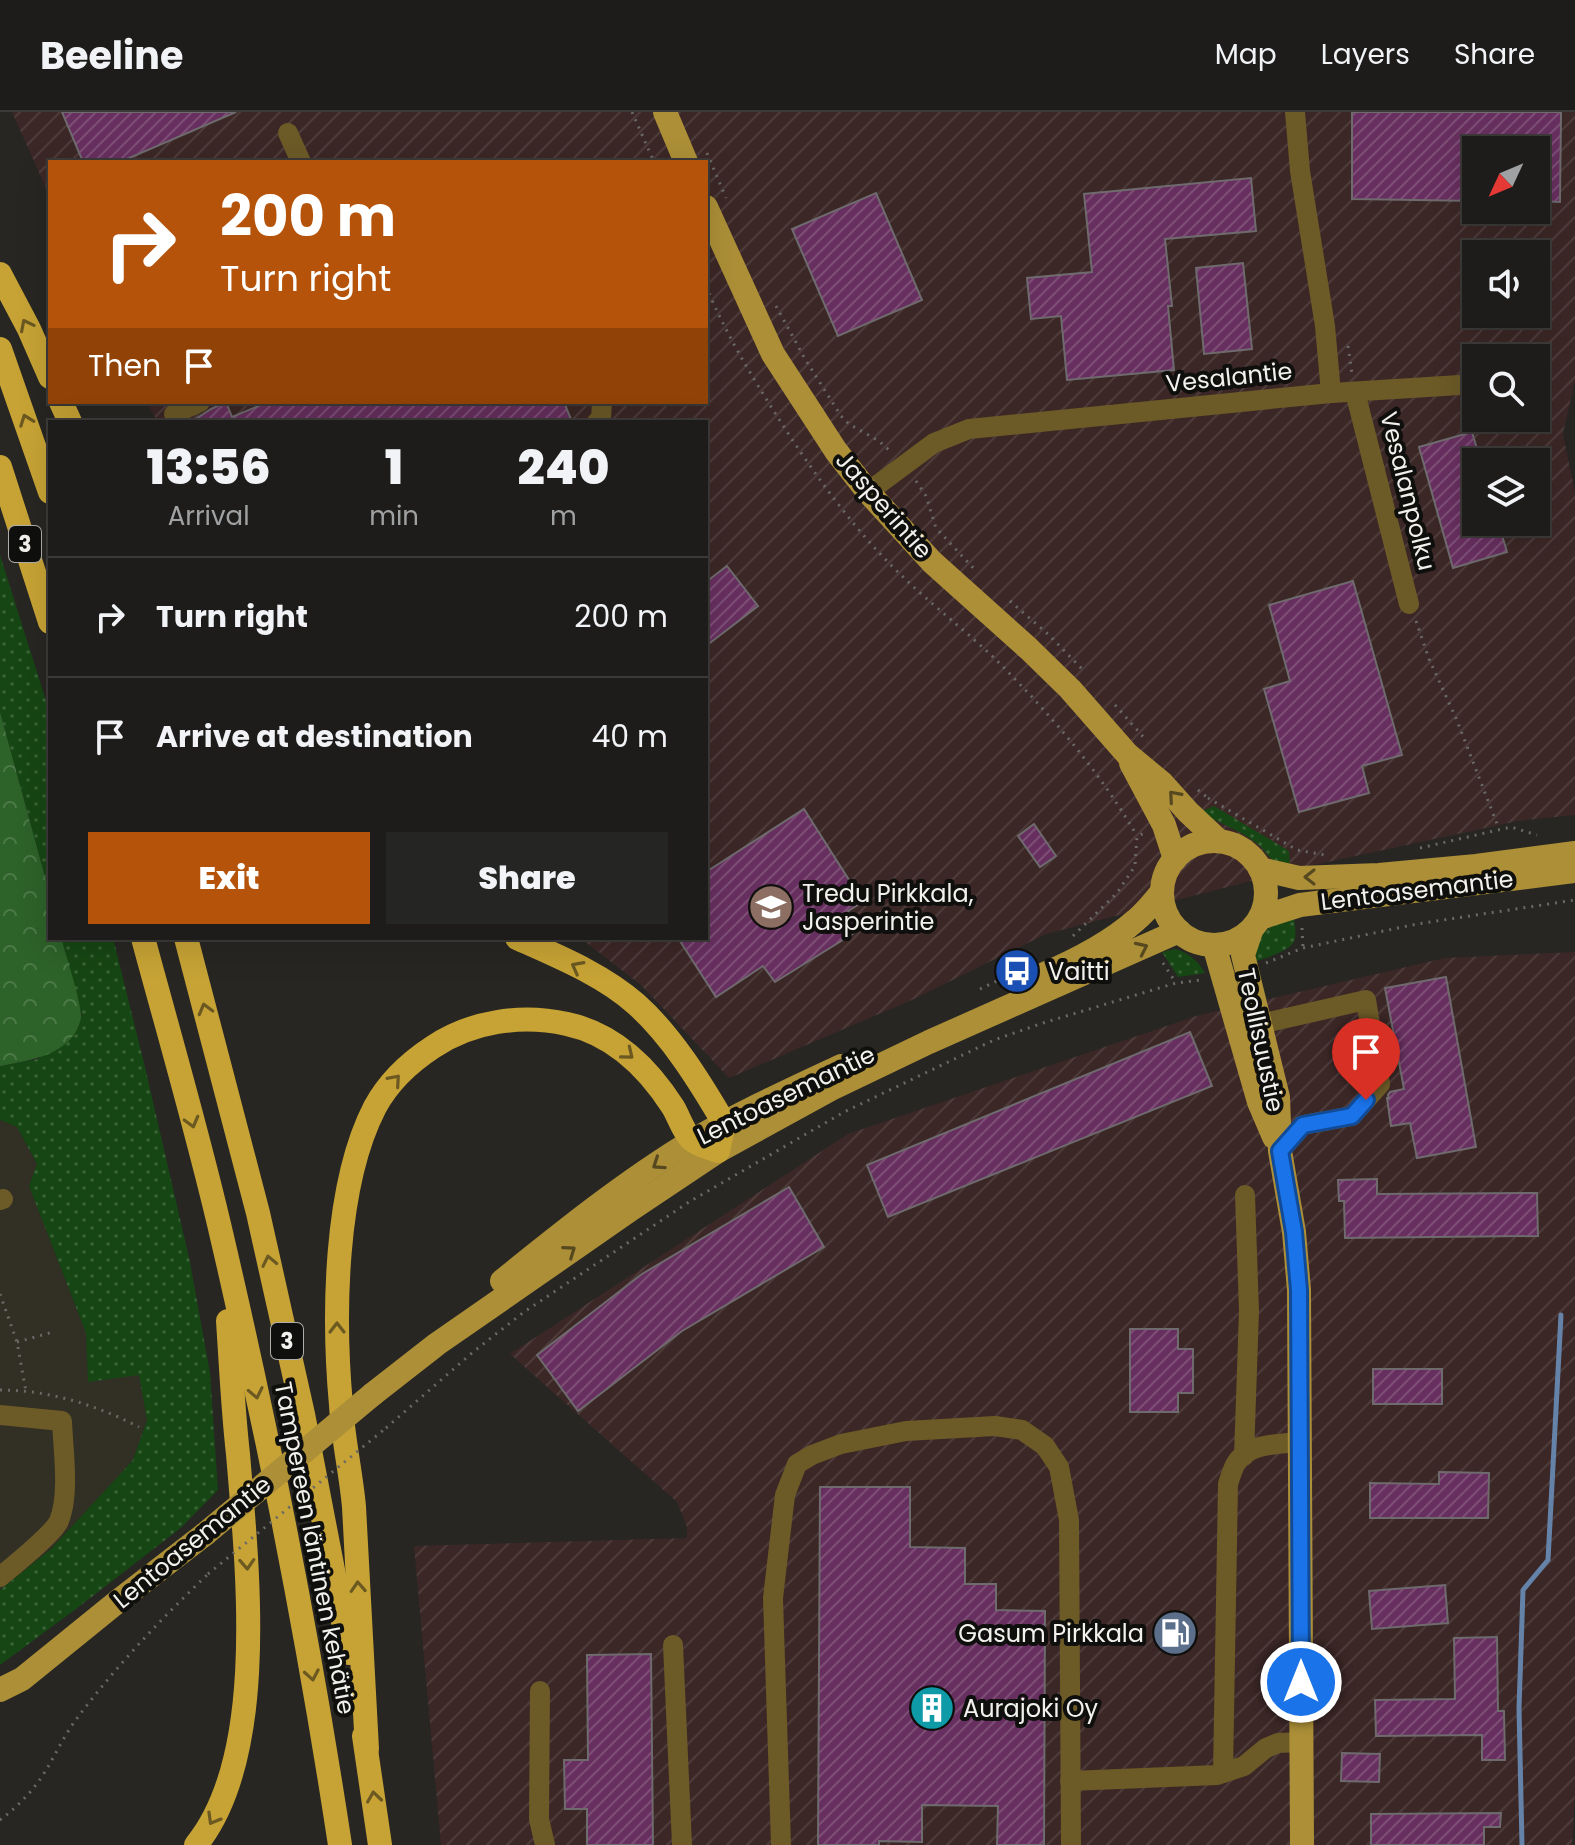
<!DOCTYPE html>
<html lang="en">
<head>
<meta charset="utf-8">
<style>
  :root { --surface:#1d1c1a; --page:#252523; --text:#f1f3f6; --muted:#a0a1a2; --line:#3b3a39; --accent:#b45309 }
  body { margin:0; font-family:Poppins,sans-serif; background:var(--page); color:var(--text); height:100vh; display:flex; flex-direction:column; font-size:30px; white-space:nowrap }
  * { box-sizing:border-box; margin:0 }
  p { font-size:26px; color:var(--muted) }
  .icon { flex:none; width:44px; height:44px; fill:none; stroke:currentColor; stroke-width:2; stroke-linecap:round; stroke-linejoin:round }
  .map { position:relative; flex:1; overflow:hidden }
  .drawer { position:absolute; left:48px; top:308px; width:660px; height:520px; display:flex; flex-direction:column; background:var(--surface); border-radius:0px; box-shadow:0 8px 32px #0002,0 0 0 2px var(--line) }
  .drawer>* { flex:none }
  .top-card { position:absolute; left:48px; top:48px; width:660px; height:244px; border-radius:0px; box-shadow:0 8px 32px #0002,0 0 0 2px var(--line); background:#b45309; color:#fff; overflow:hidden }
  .needle { width:52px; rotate:226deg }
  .buttons { position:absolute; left:1462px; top:24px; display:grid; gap:16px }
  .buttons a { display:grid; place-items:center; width:88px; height:88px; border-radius:0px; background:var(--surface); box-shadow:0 8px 32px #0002,0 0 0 2px var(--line); font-size:40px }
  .pin { position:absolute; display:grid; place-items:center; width:68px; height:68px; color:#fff; margin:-82px -34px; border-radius:50% 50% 50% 0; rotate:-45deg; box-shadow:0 0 8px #0007 }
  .pin .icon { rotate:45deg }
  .me { position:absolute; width:88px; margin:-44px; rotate:0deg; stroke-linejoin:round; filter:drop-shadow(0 0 6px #0008) }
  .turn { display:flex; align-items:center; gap:28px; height:168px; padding:0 40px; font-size:36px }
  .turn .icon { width:104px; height:104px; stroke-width:2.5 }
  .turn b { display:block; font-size:56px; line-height:68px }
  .then { display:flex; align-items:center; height:76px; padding:0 40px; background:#0003; gap:16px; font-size:30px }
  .eta { display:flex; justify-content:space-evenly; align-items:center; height:136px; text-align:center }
  .eta b { font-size:48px; font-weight:800; line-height:56px }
  .cta { display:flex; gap:16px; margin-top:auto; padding:16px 40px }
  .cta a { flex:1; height:92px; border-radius:0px; background:var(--accent); color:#fff; font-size:32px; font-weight:800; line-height:92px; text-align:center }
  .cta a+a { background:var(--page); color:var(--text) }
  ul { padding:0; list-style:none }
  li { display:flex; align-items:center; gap:24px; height:120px; padding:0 40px; border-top:2px solid var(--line) }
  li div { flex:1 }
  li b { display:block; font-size:30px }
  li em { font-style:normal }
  header { display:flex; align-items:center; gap:48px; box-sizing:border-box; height:112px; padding:0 40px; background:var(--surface); border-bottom:2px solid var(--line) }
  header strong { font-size:38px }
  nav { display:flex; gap:44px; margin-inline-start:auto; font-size:28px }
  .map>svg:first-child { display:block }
  .built { fill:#322f25 }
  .industrial { fill:url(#industrial-furrows); fill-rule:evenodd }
  .grass { fill:url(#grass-dots) }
  .forest { fill:url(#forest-crowns) }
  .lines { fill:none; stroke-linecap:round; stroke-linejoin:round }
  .stream { stroke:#6583a9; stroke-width:5 }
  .building { fill:url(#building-hatch); stroke:#6e6a6d; stroke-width:2 }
  .path { stroke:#6a6966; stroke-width:3; stroke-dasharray:2 6; stroke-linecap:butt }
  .minor { stroke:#6c5a27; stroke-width:20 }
  .major { stroke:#ac8f37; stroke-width:24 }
  .highway { stroke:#c7a335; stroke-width:24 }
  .path-bridge { stroke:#6a6966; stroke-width:3; stroke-dasharray:2 6; stroke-linecap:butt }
  .major-bridge { stroke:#ac8f37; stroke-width:24 }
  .oneway { stroke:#6b5921 }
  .oneway2 { stroke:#564920 }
  .route-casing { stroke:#114b97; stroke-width:20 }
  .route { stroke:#1a73e8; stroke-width:14 }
  .labels { text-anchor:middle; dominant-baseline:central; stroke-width:8; stroke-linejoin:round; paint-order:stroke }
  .shield { fill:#0f0f0d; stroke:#aeadaa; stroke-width:2 }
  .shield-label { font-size:22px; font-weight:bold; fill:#f2f1ee }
  .street-label { font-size:24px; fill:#f2f1ee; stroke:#0f0f0d }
  .poi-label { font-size:24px; fill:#f2f1ee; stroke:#0f0f0d; text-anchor:start }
</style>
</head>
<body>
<header>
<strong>Beeline</strong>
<nav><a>Map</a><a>Layers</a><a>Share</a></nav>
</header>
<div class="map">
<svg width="1575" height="1733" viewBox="0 0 1575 1733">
  <defs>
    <pattern id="industrial-furrows" width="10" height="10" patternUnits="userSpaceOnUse" patternTransform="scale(2)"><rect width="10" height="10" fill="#3b2726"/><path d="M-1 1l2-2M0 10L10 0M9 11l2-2" fill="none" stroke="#4e3c3b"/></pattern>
    <pattern id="grass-dots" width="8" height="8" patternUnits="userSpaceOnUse" patternTransform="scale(2)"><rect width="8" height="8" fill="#164613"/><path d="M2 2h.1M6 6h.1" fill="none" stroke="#386136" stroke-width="1.8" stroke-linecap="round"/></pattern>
    <pattern id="forest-crowns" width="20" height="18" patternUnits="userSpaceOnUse" patternTransform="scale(2)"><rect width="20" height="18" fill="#2d6229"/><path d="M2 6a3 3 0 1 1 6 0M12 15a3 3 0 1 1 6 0" fill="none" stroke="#4c7948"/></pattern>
    <pattern id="building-hatch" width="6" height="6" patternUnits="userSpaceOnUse" patternTransform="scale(2)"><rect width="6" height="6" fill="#672f5f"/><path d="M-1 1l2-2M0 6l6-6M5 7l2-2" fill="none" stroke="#7d4e76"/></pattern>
  </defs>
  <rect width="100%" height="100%" fill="#272622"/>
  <polygon class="built" points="0,1008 17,1015 37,1052 29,1074 86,1221 88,1269 139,1262 147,1308 133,1348 51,1437 0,1478"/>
  <g class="industrial">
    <path d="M 12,0 L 1575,0 L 1575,268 L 1563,322 L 1575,381 L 1575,703 L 1518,709 L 1309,754 L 1046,822 L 914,887 L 729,966 L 641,873 L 580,826 L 706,826 L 706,310 L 158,310 L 146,290 L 706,290 L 706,50 L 50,50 L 50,85 ZM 1476,38 L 1536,38 L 1536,98 L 1476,98 ZM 1476,142 L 1536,142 L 1536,202 L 1476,202 ZM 1476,246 L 1536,246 L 1536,306 L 1476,306 ZM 1476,350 L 1536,350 L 1536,410 L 1476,410 Z"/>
    <polygon points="1575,840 1575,1680 1572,1733 441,1733 414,1434 687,1426 687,1415 677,1390 510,1242 848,1022 1196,904 1445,846"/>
  </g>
  <g class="grass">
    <polygon points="0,443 50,601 50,783 0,600"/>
    <polygon points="1214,694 1289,739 1290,755 1273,749 1260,734 1245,723 1209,705 1202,699"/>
    <path d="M 1294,804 C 1294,811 1298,825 1293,831 C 1288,839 1264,847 1256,849 C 1254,818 1270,815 1294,804 Z"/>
    <polygon points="61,826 113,826 144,951 190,1150 210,1261 218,1378 182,1415 76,1497 0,1553 0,1478 51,1437 133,1348 147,1308 139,1263 88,1270 86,1221 29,1074 37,1052 17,1015 0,1008 0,954 38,947 82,904"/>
    <path d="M 1176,837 C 1189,841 1198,849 1205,861 L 1178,865 L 1162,840 Z"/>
  </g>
  <path class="forest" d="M 0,600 L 50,783 L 50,826 L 61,826 C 65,839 83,897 81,906 C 73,943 31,948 0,954 Z"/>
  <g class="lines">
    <polyline class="stream" points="1522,1733 1519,1596 1523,1478 1548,1448 1561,1203"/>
  </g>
  <g class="building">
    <polygon points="62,0 236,0 120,50 83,50"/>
    <polygon points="1352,0 1561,0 1560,90 1536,89 1536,38 1476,38 1476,89 1352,87"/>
    <polygon points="1251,66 1256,119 1165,127 1172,194 1168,194 1174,258 1067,268 1061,204 1031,207 1027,166 1092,160 1084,82"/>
    <polygon points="876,81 922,188 838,224 792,117"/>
    <polygon points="1243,151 1252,237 1204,242 1196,156"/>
    <polygon points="226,290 232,305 268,290 564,290 572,310 191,310 211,297"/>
    <polygon points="1472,320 1481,350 1476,350 1476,410 1498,410 1507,440 1453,456 1419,335"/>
    <polygon points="727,454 758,494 706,534 706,470"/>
    <polygon points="1353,469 1402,643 1362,654 1369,681 1299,700 1264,577 1290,569 1269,493"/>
    <polygon points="804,697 863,790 848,799 859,818 775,870 763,854 716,885 678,826 706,826 706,760"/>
    <polygon points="1034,712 1056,744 1040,755 1018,724"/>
    <polygon points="1446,865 1476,1035 1417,1046 1410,1011 1391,1014 1387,986 1389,986 1388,983 1390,980 1404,977 1385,876"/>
    <polygon points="1190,920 1212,974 888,1105 867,1053"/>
    <polygon points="1377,1067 1377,1082 1537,1081 1538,1124 1345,1126 1344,1089 1339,1089 1338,1068"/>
    <polygon points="789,1075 824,1135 682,1219 578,1299 537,1243 642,1162"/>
    <polygon points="1130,1217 1178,1217 1178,1237 1193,1237 1193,1281 1178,1281 1178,1300 1130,1300"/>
    <rect x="1373" y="1257" width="69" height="35"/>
    <polygon points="1439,1360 1489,1361 1488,1406 1370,1406 1370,1371 1439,1372"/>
    <polygon points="820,1375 910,1375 910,1435 965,1436 965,1472 996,1472 996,1498 1045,1499 1044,1733 997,1733 998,1694 922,1693 922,1730 879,1729 879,1733 818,1733"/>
    <polygon points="1445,1473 1448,1511 1372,1517 1369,1479"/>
    <polygon points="1497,1525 1498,1599 1504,1599 1505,1648 1482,1648 1482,1623 1376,1624 1375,1588 1455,1587 1454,1526"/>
    <polygon points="651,1542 653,1733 587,1733 587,1697 565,1697 564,1648 588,1648 587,1543"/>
    <polygon points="1342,1641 1380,1642 1379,1670 1341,1669"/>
    <polygon points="1501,1701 1500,1715 1484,1715 1484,1733 1371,1733 1371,1702"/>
  </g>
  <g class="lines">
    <g class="path">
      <polyline points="632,0 654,50"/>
      <polyline points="707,41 726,86"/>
      <path d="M 706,174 C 726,223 754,268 782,312 C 817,366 856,420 902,464 C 937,498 977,527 1010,562 C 1058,611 1103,665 1137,724"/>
      <polyline points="776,194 805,247 841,304 849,312 879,329 890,339"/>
      <polyline points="1348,234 1352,262"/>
      <polyline points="916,369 926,384 936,416 977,460"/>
      <polyline points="1010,489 1049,523 1083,558"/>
      <polyline points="1416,509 1429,547 1456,606 1499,717"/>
      <polyline points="1115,593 1147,629"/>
      <polyline points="1198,678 1208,686"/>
      <polyline points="1208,686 1297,738 1325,743"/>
      <polyline points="1420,736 1511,715 1537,723"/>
      <polyline points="1302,816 1303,836"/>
      <polyline points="1073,824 1117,781 1135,754 1137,724 1145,721"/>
      <polyline points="1163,851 1176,871"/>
      <polyline points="1266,851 1303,836 1417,812 1575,788"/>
      <polyline points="980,877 1020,858"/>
      <polyline points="0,1182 17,1230 26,1280"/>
      <polyline points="17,1230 53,1220"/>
      <path d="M 0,1278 C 49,1278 96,1293 139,1315"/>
      <polyline points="386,1316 473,1240 524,1200 689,1090 844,1000 994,928 1043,911 1176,871 1201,868"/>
      <path d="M 0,1708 C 16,1696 31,1681 43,1663 C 55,1644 64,1623 78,1605 C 117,1553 161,1507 208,1462"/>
    </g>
    <g class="minor">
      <polyline points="1295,0 1300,59 1325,214 1331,281"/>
      <polyline points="288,21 301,50"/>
      <polyline points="1355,280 1409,492"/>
      <polyline points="178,310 174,302 200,290"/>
      <polyline points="597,310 601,307 602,290"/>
      <polyline points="868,380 934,331 969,317 1331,281 1476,272"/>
      <polyline points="1260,912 1366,888 1380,972 1352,1004 1303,1013 1280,1039"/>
      <polyline points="0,1088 3,1087"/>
      <path d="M 0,1303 L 62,1309 C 63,1338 70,1382 59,1409 C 53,1422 13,1454 0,1465"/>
      <polyline points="1244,1344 1249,1199 1245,1083"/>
      <polyline points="673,1533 682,1733"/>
      <polyline points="540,1579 539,1707 545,1733"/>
      <path d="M 1223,1661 L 1228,1372 C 1230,1366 1232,1359 1235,1353 C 1247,1331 1277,1332 1300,1330"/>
      <polyline points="1070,1669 1217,1663 1244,1654 1266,1636 1278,1631 1302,1630"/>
      <polyline points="781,1733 773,1486 785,1383 797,1352 812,1343 841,1332 906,1319 995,1314 1022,1318 1045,1334 1059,1355 1069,1408 1071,1733"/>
    </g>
    <g class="major">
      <polyline points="665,0 686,50"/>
      <polyline points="706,95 773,242 836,339 868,380 932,450 1029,537 1070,577 1127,642 1162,671 1188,700 1219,729"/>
      <polyline points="1131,651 1164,713 1175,747"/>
      <circle cx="1214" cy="781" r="52"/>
      <polyline points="1260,757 1299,766 1379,763 1476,754 1575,741"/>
      <polyline points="1260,806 1300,793 1575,759"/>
      <polyline points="1251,819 1243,843 1278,985 1280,1039 1294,1120 1299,1178 1302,1733"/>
      <polyline points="1214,833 1259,990 1274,1025"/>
      <path d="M 1042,863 C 1075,849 1109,832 1136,808 C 1146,800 1154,789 1162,780"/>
      <path d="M 502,1169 C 564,1119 626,1069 694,1028 C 741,1000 792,977 841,954"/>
      <polyline points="373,1282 437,1232 630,1098 718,1039 831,977 929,930 1179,819"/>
      <polyline points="0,1578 22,1567 117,1490 205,1422"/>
    </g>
    <g class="highway">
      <polyline points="0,162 29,217 50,265"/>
      <polyline points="0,237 50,380"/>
      <polyline points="61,290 70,310"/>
      <polyline points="0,355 50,510"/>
      <path d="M 143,826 C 170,926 199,1025 222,1125 C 269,1326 309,1529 340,1733"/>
      <polyline points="186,826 258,1101 303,1302 349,1541"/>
      <polyline points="364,1624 380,1733"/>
      <path d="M 367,1637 C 362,1557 359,1476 354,1395 C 351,1361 343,1327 341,1293 C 333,1206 334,1074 375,995 C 388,971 410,950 433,935 C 472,909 521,902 567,912 C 614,922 648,956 673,995 C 679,1005 683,1019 691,1027 C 697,1033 710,1036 718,1039 L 724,1011 C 700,970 671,923 636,892 C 602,862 557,844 517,826"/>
      <path d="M 196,1733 C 269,1643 247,1452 238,1342 C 233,1298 231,1253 228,1209"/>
    </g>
    <polyline class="path-bridge" points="208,1462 386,1316"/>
    <polyline class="major-bridge" points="205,1422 373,1282"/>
  </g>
  <defs><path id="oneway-chevron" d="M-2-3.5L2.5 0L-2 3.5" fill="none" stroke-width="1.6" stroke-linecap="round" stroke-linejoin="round" transform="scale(2)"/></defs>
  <g class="oneway">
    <use href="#oneway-chevron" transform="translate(26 213) rotate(-117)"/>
    <use href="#oneway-chevron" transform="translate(26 308) rotate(-110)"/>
    <use href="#oneway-chevron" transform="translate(577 855) rotate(-152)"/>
    <use href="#oneway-chevron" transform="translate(205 897) rotate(-105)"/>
    <use href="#oneway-chevron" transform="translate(628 942) rotate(39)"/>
    <use href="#oneway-chevron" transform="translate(395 968) rotate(-49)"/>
    <use href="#oneway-chevron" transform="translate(192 1010) rotate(75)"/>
    <use href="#oneway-chevron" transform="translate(269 1149) rotate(-102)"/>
    <use href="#oneway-chevron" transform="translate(337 1216) rotate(-90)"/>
    <use href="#oneway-chevron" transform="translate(256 1281) rotate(78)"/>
    <use href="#oneway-chevron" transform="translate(247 1452) rotate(87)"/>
    <use href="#oneway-chevron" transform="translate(358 1475) rotate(-93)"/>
    <use href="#oneway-chevron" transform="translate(312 1563) rotate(80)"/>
    <use href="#oneway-chevron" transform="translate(374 1685) rotate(-98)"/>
    <use href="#oneway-chevron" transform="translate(213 1707) rotate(120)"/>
  </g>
  <g class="oneway2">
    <use href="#oneway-chevron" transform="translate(1174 684) rotate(-131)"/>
    <use href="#oneway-chevron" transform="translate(1310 765) rotate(180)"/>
    <use href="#oneway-chevron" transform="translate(1142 836) rotate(-25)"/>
    <use href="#oneway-chevron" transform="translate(658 1052) rotate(146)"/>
    <use href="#oneway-chevron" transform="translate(570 1139) rotate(-35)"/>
  </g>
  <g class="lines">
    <g class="route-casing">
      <polyline id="route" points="1301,1570 1299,1178 1294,1120 1280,1039 1303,1013 1352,1004 1366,988"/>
    </g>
    <use href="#route" class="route"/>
  </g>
  <defs>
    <g id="school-disc" transform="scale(2.3)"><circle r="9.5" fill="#8d6e63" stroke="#0f0f0d"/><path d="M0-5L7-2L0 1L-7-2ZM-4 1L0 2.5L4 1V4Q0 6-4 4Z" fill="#fff"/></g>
    <g id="bus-disc" transform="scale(2.3)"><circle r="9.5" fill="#1a4fb4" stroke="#0f0f0d"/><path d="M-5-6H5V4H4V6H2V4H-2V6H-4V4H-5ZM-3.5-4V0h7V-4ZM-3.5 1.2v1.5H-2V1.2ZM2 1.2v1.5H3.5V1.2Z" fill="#fff"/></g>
    <g id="fuel-disc" transform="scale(2.3)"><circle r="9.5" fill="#5c6f8a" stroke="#0f0f0d"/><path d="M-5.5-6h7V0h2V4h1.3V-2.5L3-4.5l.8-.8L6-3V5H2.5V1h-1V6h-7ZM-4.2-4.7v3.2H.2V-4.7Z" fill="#fff"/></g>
    <g id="building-disc" transform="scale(2.3)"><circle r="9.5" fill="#0f9aa8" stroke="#0f0f0d"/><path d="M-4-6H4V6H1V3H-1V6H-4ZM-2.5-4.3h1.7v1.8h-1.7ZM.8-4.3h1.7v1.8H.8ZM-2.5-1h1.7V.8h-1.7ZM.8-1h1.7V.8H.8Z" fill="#fff"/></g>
  </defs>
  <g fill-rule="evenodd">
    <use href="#school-disc" x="771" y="795"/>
    <use href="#bus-disc" x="1017" y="859"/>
    <use href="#fuel-disc" x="1175" y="1521"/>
    <use href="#building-disc" x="932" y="1596"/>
  </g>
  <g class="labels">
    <g class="shield">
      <rect x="9" y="414" width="32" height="36" rx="6"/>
      <rect x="271" y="1211" width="32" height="36" rx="6"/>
    </g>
    <g class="shield-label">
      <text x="25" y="432">3</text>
      <text x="287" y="1229">3</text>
    </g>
    <g class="street-label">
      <text transform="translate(1229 265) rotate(-6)">Vesalantie</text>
      <text transform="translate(1408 379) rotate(76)">Vesalanpolku</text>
      <text transform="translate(884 393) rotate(49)">Jasperintie</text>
      <text transform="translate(1417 778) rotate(-7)">Lentoasemantie</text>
      <text transform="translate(1261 928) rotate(78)">Teollisuustie</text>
      <text transform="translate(786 983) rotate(-26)">Lentoasemantie</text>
      <text transform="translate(192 1430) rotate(-39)">Lentoasemantie</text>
      <text transform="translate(315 1436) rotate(79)">Tampereen läntinen kehätie</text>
    </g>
    <g class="poi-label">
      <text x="802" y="781">Tredu Pirkkala,<tspan x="802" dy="28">Jasperintie</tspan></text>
      <text x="1048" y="859">Vaitti</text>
      <text x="1144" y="1521" text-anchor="end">Gasum Pirkkala</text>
      <text x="963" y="1596">Aurajoki Oy</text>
    </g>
  </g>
</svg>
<div class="buttons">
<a><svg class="needle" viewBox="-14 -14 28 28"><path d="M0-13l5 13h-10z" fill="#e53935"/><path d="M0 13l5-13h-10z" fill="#a0a1a2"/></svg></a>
<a><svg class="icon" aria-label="sound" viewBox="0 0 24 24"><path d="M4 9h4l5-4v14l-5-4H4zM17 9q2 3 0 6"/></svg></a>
<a><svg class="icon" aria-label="search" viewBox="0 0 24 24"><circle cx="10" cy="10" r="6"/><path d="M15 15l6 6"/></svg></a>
<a><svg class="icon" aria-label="layers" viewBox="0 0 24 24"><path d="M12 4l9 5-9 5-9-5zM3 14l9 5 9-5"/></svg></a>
</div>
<div class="pin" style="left:1366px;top:988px;background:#d93025"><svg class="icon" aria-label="arrive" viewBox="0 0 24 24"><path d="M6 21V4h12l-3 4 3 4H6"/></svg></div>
<svg class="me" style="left:1301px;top:1570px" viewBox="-20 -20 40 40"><circle r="17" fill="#1a73e8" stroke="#fff" stroke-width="3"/><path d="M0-11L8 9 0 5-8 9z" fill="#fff"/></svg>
<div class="top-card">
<div class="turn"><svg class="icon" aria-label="right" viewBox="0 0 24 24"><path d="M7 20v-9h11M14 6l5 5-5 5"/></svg><div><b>200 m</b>Turn right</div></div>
<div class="then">Then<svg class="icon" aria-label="arrive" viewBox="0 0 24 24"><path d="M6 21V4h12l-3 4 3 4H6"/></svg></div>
</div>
<section class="drawer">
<div class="eta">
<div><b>13:56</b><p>Arrival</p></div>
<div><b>1</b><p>min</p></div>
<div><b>240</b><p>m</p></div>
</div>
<ul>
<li><svg class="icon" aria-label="right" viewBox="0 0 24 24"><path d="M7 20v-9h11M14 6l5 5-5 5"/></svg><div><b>Turn right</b></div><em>200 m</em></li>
<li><svg class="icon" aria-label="arrive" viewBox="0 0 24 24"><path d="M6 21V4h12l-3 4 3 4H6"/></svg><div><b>Arrive at destination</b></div><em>40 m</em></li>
</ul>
<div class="cta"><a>Exit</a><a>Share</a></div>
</section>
</div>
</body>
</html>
